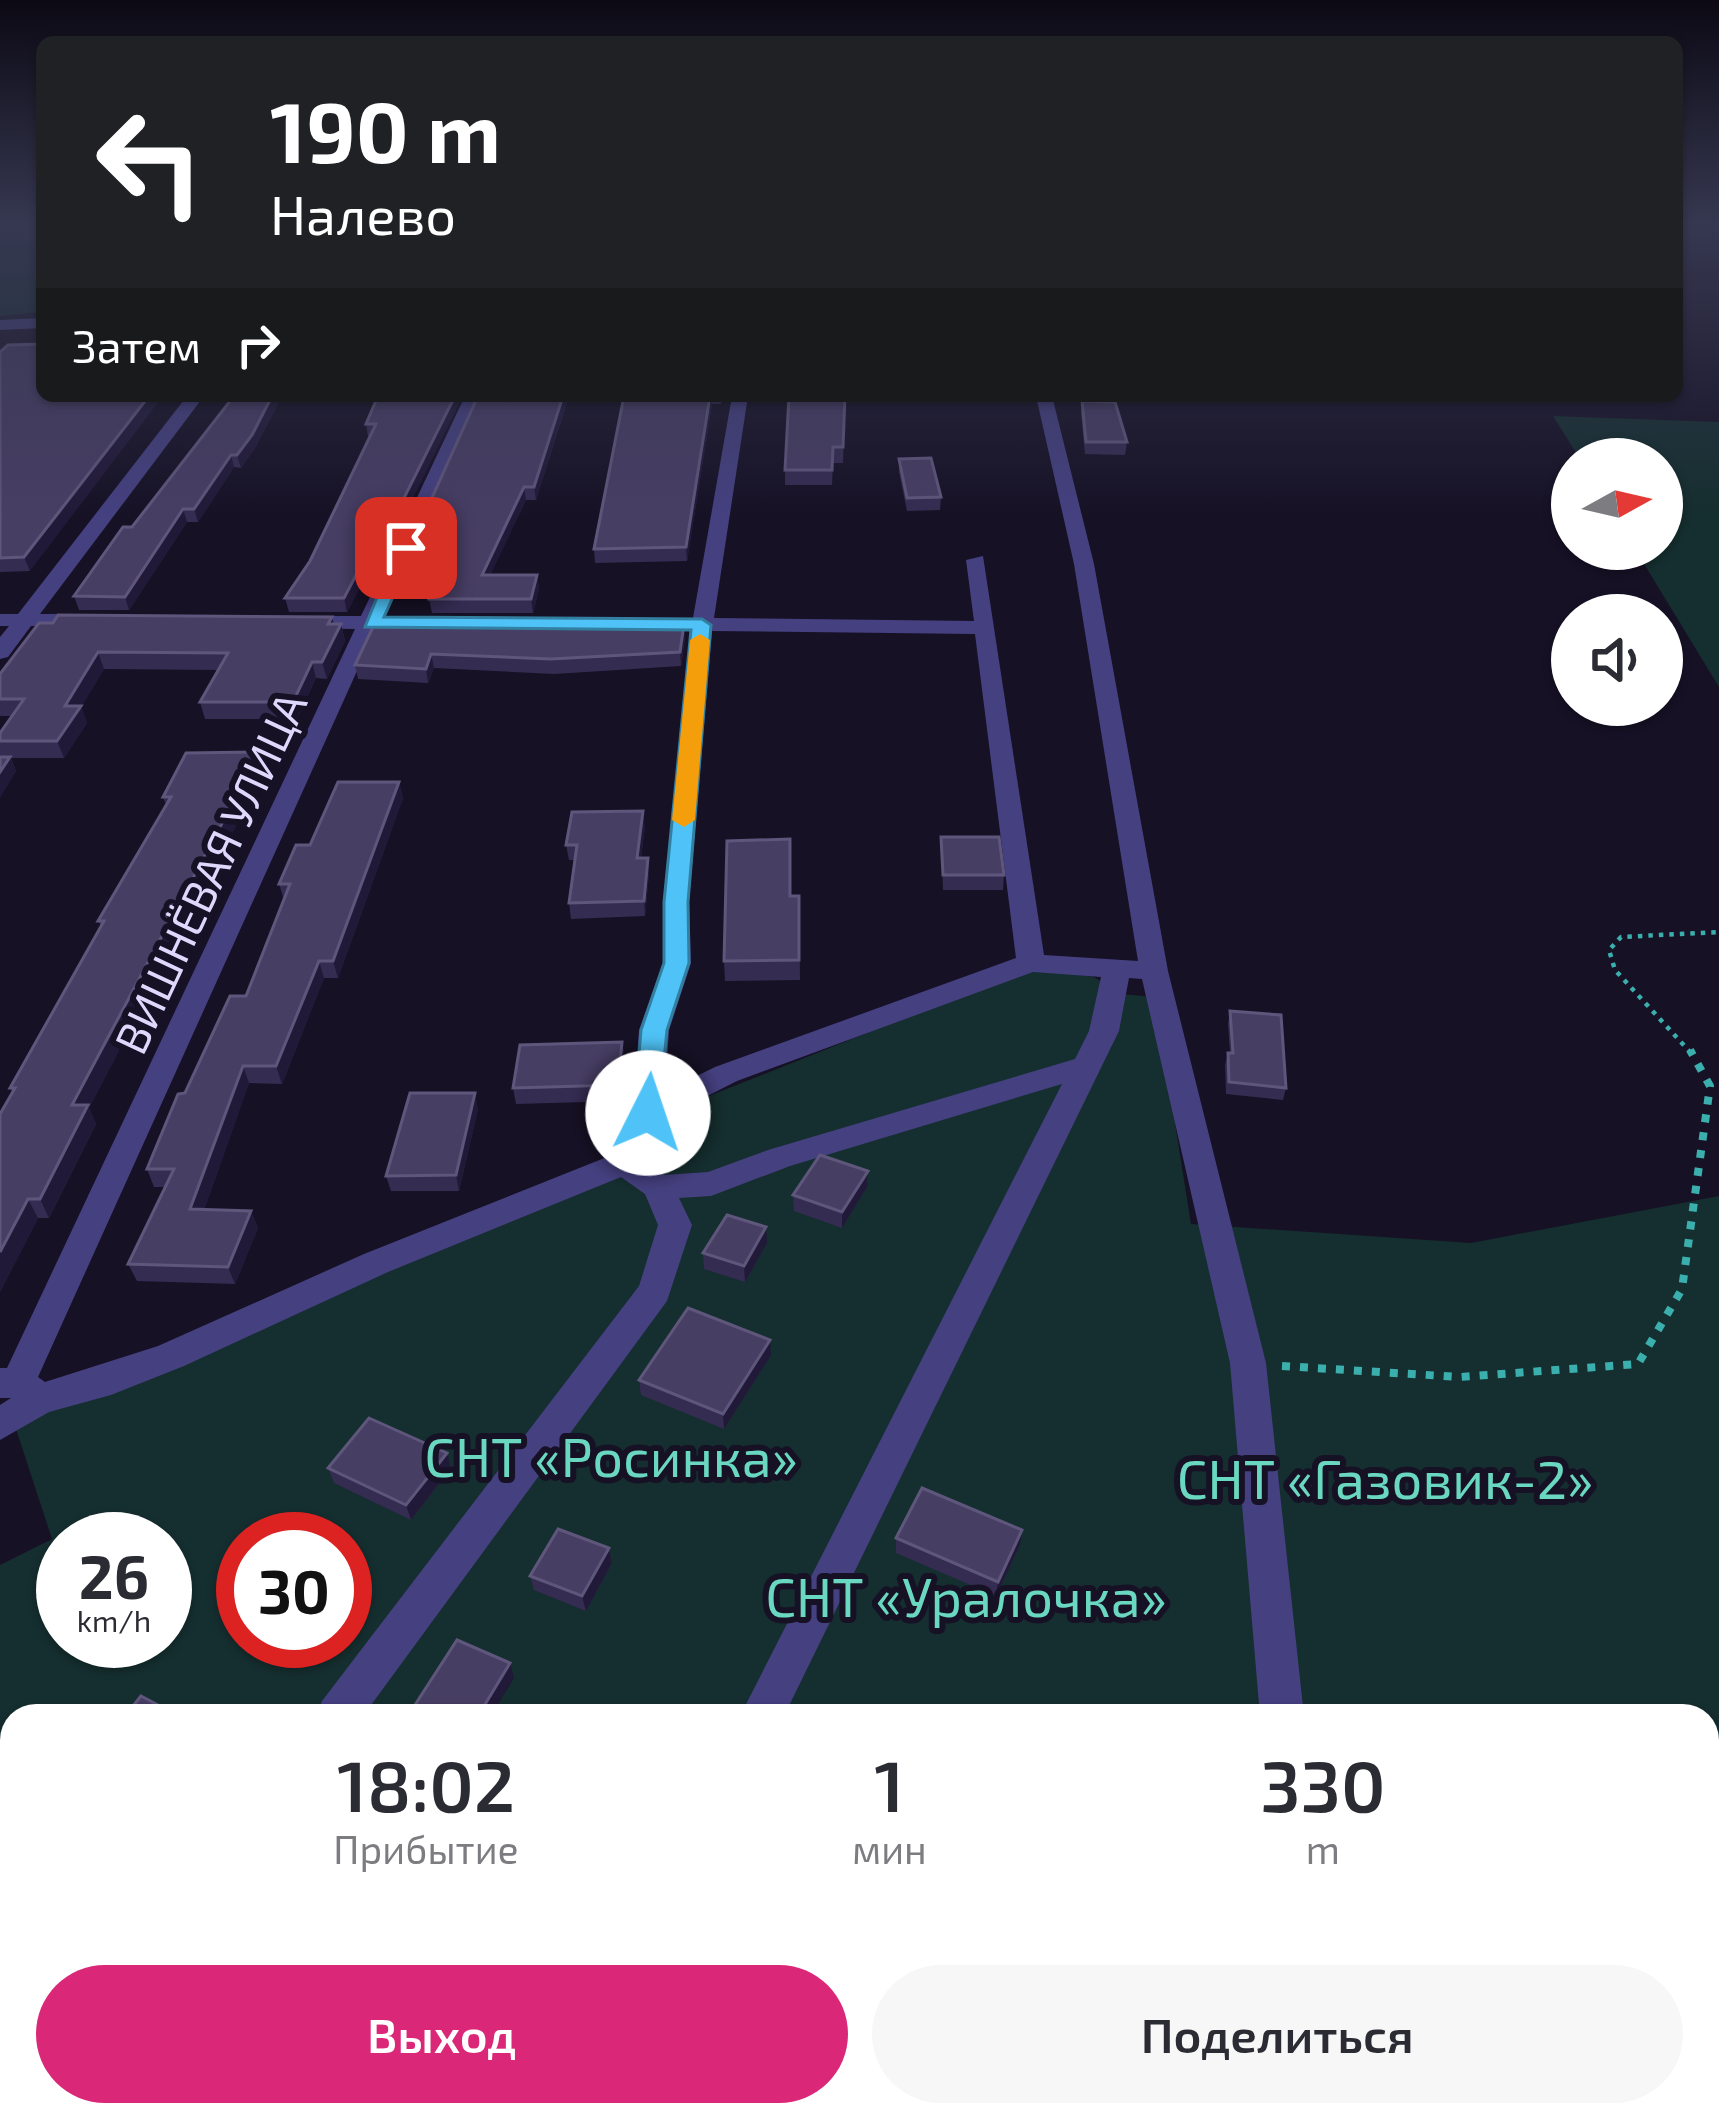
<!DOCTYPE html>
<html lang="ru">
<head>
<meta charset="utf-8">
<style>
  :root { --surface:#fff; --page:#f7f7f7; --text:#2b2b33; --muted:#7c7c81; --accent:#db2777 }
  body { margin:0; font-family:"Exo 2",sans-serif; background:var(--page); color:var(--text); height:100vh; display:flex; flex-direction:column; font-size:45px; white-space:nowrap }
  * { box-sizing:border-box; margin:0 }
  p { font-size:39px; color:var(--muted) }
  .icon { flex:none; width:66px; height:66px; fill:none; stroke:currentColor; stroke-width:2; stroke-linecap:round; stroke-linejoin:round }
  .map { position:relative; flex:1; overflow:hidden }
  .panel { position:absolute; left:0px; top:1704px; width:1719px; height:423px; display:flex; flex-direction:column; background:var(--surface); border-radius:36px 36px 0 0; box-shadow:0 3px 9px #0004 }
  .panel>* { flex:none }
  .guide { position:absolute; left:36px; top:36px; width:1647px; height:366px; border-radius:18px; box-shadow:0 3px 9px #0004; background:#202124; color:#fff; overflow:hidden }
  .needle { width:78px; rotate:82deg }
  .tools { position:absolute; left:1551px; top:438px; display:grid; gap:24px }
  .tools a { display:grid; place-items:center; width:132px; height:132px; border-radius:50%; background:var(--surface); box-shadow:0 3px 9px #0004; font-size:60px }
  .speed { position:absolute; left:36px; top:1512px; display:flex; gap:24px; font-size:60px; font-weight:700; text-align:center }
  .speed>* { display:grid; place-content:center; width:156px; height:156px; border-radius:50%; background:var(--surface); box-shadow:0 3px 9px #0004; line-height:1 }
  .speed small { font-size:30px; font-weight:400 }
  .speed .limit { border:18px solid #d22; background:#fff; color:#111 }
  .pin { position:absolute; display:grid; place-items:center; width:102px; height:102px; color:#fff; margin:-51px; border-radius:24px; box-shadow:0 6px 18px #0006 }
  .me { position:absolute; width:132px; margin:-66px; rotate:4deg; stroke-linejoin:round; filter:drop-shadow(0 0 9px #0008) }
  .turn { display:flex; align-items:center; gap:42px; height:252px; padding:0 36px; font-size:54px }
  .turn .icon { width:156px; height:156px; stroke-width:2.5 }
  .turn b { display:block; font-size:84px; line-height:102px }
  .then { display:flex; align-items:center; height:114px; padding:0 36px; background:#0003; gap:24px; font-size:45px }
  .eta { display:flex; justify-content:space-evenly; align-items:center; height:204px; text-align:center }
  .eta b { font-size:72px; font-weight:600; line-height:84px }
  .button { display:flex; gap:24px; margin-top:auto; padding:24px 36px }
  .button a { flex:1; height:138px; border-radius:72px; background:var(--accent); color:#fff; font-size:48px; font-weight:600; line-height:138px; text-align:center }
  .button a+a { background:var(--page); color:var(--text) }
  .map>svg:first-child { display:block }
  .green { fill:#152e2f; fill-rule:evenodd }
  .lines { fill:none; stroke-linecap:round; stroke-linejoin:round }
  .path-far1 { stroke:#3aafad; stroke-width:4.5; stroke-dasharray:4.5 6; stroke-linecap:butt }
  .path { stroke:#3aafad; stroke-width:8; stroke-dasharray:8 10; stroke-linecap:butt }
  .minor { fill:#454080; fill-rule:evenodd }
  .wall { fill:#352c52 }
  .shaded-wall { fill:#211938 }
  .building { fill:#473e64; stroke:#5f567c; stroke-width:3 }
  .route { fill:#4fc3f7; stroke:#337fa1; stroke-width:3 }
  .slow { fill:#f59e0b }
  .labels { text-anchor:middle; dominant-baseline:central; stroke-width:12; stroke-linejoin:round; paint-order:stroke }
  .street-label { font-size:45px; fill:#ded8fc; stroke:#161125 }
  .near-park-label { font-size:54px; fill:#6ad7c0; stroke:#161125 }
</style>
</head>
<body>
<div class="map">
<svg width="1719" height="2126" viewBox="0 0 1719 2126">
  <rect width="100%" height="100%" fill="#161125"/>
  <g class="green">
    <polygon points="0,221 42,221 42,312 0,316"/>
    <polygon points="1553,416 1719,422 1719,687 1635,549 1662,549 1662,459 1580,459"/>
    <path d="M 1030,968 L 1094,977 L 1121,994 L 1155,997 L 1191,1224 L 1471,1243 L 1719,1196 L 1719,2126 L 0,2126 L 0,1565 L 52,1539 L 13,1420 L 142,1375 L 651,1156 L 659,1116 ZM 63,1539 L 165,1539 L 165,1641 L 63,1641 ZM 243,1539 L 345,1539 L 345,1641 L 243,1641 ZM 12,1716 L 1707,1716 L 1707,2115 L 12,2115 Z"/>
  </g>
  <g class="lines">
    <polyline class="path-far1" points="1691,1053 1615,970 1609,950 1621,937 1719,932"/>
    <polyline class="path" points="1282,1366 1460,1377 1638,1364 1682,1289 1710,1086 1690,1050"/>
    <g class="minor">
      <polygon points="0,221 12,221 0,229"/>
      <polygon points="42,318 42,328 0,330 0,320"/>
      <polygon points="187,396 204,396 40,614 96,614 107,620 103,624 31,626 8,657 0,659 0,637 9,626 0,626 0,614 18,614"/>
      <path d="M 465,396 L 481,396 L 382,617 L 462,618 L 473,624 L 462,630 L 376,629 L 38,1377 L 45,1382 L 158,1346 L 364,1254 L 612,1155 L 633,1113 L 639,1030 L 663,963 L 663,902 L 691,631 L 648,630 L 637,624 L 648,618 L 693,618 L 732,396 L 748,396 L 714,618 L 974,621 L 966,560 L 983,556 L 1044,955 L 1138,961 L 1074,564 L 1036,396 L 1052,396 L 1094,564 L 1168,971 L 1266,1363 L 1304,1716 L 1260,1716 L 1230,1363 L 1142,979 L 1129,978 L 1119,1031 L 784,1716 L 740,1716 L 1062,1084 L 790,1166 L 711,1196 L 679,1198 L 692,1225 L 667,1301 L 363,1716 L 315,1716 L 322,1701 L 639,1286 L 658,1225 L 645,1194 L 621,1177 L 388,1272 L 184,1366 L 111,1395 L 49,1412 L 0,1440 L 0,1405 L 11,1398 L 0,1398 L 0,1368 L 7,1368 L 355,629 L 294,628 L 283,622 L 294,616 L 361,616 ZM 712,631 L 975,634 L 1016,958 L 715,1067 L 665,1092 L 669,1030 L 691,963 L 689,902 ZM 1033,972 L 1101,977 L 1089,1031 L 1075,1059 L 768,1150 L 708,1172 L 664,1175 L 642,1159 L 660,1120 L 737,1081 Z"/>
      <polygon points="12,2105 12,2115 62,2115 58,2126 2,2126"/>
      <polygon points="499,2115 552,2115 548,2126 494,2126"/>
      <polygon points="1275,2115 1325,2115 1327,2126 1275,2126"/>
    </g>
  </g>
  <g class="wall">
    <polygon points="0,352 30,571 0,572"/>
    <polygon points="234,396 282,396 255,448 241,468 234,467 198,522 187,522 129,610 79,610 74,596 132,527"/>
    <polygon points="378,396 395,535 387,535 347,612 289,612 285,598 310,561 370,436 368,436 366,424"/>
    <polygon points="569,396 536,500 526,500 490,575 537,575 539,589 533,613 432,613 429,599 437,571 435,557 444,536 423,536 421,522"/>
    <polygon points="624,396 722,396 721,404 712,404 687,561 595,563 594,549"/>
    <polygon points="845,396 843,463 833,463 832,485 785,485 785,470"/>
    <polygon points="1082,401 1127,442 1125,455 1085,454 1081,413"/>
    <polygon points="899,459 941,497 940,510 907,511 899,472"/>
    <polygon points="39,623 341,624 345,641 327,679 316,678 297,719 205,719 200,702 218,670 104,669 81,707 87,723 64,758 11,758 16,771 0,797 0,733 12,716 0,716 0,674"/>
    <polygon points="684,624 685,638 681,666 554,674 434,668 428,683 358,679 355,665 373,627"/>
    <polygon points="260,752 265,770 89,1108 96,1124 49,1218 38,1218 0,1292 13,1093 10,1088 101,926 98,921 166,805 163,797"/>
    <polygon points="399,782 403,798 338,978 324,978 282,1084 249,1083 204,1210 251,1211 258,1228 235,1284 137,1281 128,1264 165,1187 154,1187 147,1169 185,1093 246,996 284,900 279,884 310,845"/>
    <polygon points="645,826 641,858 649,873 645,916 571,919 569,903 575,860 569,860 566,845"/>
    <polygon points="941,837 1004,875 1003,890 943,890"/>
    <polygon points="791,896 799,896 800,980 725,981 724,961"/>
    <polygon points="1230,1011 1286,1088 1283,1100 1226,1094 1225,1065 1228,1053 1230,1053 1228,1024"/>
    <polygon points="622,1042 625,1058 620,1101 516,1104 513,1088"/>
    <polygon points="478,1109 459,1191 391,1191 386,1176"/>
    <polygon points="868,1171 867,1187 842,1228 794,1211 793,1195"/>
    <polygon points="767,1243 745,1282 704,1269 703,1253"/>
    <polygon points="771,1355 724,1429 641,1395 639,1380"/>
    <polygon points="447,1453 451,1468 411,1520 334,1483 328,1468"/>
    <polygon points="896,1538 1020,1545 996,1596 896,1553"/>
    <polygon points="609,1548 612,1563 586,1611 534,1590 530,1576"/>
    <polygon points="243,1569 243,1619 228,1611 220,1597"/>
  </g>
  <g class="shaded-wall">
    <polygon points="149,396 163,396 30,571 24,557"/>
    <polygon points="272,396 282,396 255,448 241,468 237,455"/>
    <polygon points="455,396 463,396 395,535 392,522"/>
    <polygon points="563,396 569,396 536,500 534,487"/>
    <polygon points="710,396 712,404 687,561 686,547"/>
    <polygon points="231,455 234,467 198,522 194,509"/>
    <polygon points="524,487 526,500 484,589 482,575"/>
    <polygon points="183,509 187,522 129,610 125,597"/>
    <polygon points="384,522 387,535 347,612 344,598"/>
    <polygon points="537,575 539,589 533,613 531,599"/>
    <polygon points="332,617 336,633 341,624 345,641 327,679 322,662 328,624"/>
    <polygon points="684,624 685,638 681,666 680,652"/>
    <polygon points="98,652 104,669 81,707 87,723 64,758 57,741 65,706"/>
    <polygon points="431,654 434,668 428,683 426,669"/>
    <polygon points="312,662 316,678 297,719 293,702"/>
    <polygon points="260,752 265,770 89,1108 96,1124 49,1218 40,1199 72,1105"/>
    <polygon points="10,757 16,771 0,797 0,772"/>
    <polygon points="399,782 403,798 338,978 333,961"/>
    <polygon points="643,811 645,826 639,873 637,858"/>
    <polygon points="648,858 649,873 645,916 644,901"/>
    <polygon points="319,961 324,978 282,1084 276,1066"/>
    <polygon points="622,1042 625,1058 620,1101 618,1085"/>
    <polygon points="243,1066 249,1083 198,1227 190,1209"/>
    <polygon points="475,1093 478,1109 459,1191 456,1175"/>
    <polygon points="868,1171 867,1187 842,1228 842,1212"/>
    <polygon points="28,1199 38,1218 0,1292 0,1252"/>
    <polygon points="251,1211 258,1228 235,1284 228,1267"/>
    <polygon points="766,1227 767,1243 745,1282 744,1266"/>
    <polygon points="770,1340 771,1355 724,1429 723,1414"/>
    <polygon points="447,1453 451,1468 411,1520 406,1505"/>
    <polygon points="1022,1530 1020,1545 996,1596 998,1582"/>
    <polygon points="609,1548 612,1563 586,1611 582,1596"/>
    <polygon points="510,1663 514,1678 491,1716 478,1716"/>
    <polygon points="239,2115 252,2115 254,2118 248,2126 232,2126"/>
  </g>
  <g class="building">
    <polygon points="42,344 42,396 149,396 24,557 0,558 0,352 8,345"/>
    <polygon points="234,396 272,396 252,435 237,455 231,455 194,509 183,509 125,597 74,596 123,527 132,527"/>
    <polygon points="378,396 455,396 392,522 384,522 344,598 285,598 310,561 376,424 366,424"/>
    <polygon points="478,396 563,396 534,487 524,487 482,575 537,575 531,599 429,599 443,557 435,557 450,522 421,522"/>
    <polygon points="624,396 710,396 686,547 594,549"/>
    <polygon points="789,396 845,396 843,447 833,447 832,470 785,470"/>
    <polygon points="1082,401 1115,402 1127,442 1086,442"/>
    <polygon points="931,458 941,497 907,498 899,459"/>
    <polygon points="58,615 332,617 328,624 341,624 322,662 312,662 293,702 200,702 228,653 98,652 65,706 81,706 57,741 0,741 0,733 24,699 0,699 0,674 39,623 53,623"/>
    <polygon points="422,620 684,624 680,652 551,659 431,654 426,669 355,665 373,627 419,627"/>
    <polygon points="260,752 72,1105 88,1105 40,1199 28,1199 0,1252 0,1114 15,1088 10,1088 104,921 98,921 171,797 163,797 186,753"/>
    <polygon points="0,757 10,757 0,772"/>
    <polygon points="338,782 399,782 333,961 319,961 276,1066 243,1066 190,1209 251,1211 228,1267 128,1264 174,1169 147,1169 178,1094 185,1093 230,996 246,996 290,884 279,884 296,845 310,845"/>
    <polygon points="643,811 637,858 648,858 644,901 569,903 577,845 566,845 572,812"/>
    <polygon points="941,837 999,837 1004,875 943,875"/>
    <polygon points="790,839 790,896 799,896 799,960 724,961 727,841"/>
    <polygon points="1230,1011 1281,1015 1286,1088 1229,1082 1228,1053 1233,1053"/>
    <polygon points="622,1042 618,1085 513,1088 520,1045"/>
    <polygon points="410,1093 475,1093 456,1175 386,1176"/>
    <polygon points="820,1155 868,1171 842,1212 793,1195"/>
    <polygon points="727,1215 766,1227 744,1266 703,1253"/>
    <polygon points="688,1308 770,1340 723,1414 639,1380"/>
    <polygon points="369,1418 447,1453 406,1505 328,1468"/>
    <polygon points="922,1488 1022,1530 998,1582 896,1538"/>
    <polygon points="558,1529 609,1548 582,1596 530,1576"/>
    <polygon points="243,1569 243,1608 220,1597"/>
    <polygon points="457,1640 510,1663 478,1716 422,1716 411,1711"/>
    <polygon points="141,1696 179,1716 125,1716"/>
    <polygon points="139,2115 239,2115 232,2126 130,2126"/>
  </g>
  <linearGradient id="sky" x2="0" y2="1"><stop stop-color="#0c0914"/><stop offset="0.43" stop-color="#363851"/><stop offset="1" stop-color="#363851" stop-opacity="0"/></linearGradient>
  <rect width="1719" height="519" fill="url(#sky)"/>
  <polygon class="route" points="406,542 415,548 384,617 702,619 711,625 688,902 689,963 667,1030 658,1120 638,1120 634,1113 641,1030 664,963 664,902 691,630 365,627 397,548"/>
  <polygon class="slow" points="700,634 710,640 695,820 684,827 672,820 690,640"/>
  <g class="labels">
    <g class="street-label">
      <text transform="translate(209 872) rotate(-65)">ВИШНЁВАЯ УЛИЦА</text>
    </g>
    <g class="near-park-label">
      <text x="611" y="1455">СНТ «Росинка»</text>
      <text x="1385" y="1477">СНТ «Газовик-2»</text>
      <text x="966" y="1595">СНТ «Уралочка»</text>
    </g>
  </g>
</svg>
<div class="tools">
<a><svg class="needle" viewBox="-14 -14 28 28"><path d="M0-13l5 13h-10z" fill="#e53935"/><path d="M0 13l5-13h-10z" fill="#7c7c81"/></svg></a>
<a><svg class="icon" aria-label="sound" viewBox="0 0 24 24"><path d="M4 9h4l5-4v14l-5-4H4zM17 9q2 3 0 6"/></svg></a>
</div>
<div class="speed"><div>26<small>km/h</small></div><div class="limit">30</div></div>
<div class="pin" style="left:406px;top:548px;background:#d93025"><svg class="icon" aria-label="arrive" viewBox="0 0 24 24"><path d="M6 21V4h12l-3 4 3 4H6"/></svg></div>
<svg class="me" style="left:648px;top:1113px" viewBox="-20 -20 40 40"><circle r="19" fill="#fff"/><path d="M0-13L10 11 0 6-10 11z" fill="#4fc3f7"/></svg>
<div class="guide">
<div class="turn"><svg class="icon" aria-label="left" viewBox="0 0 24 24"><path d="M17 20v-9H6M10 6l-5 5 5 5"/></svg><div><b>190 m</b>Налево</div></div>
<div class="then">Затем<svg class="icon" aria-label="right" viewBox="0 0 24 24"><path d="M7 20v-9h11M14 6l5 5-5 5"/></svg></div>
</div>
<section class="panel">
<div class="eta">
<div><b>18:02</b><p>Прибытие</p></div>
<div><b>1</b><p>мин</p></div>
<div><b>330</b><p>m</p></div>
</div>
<div class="button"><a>Выход</a><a>Поделиться</a></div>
</section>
</div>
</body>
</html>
